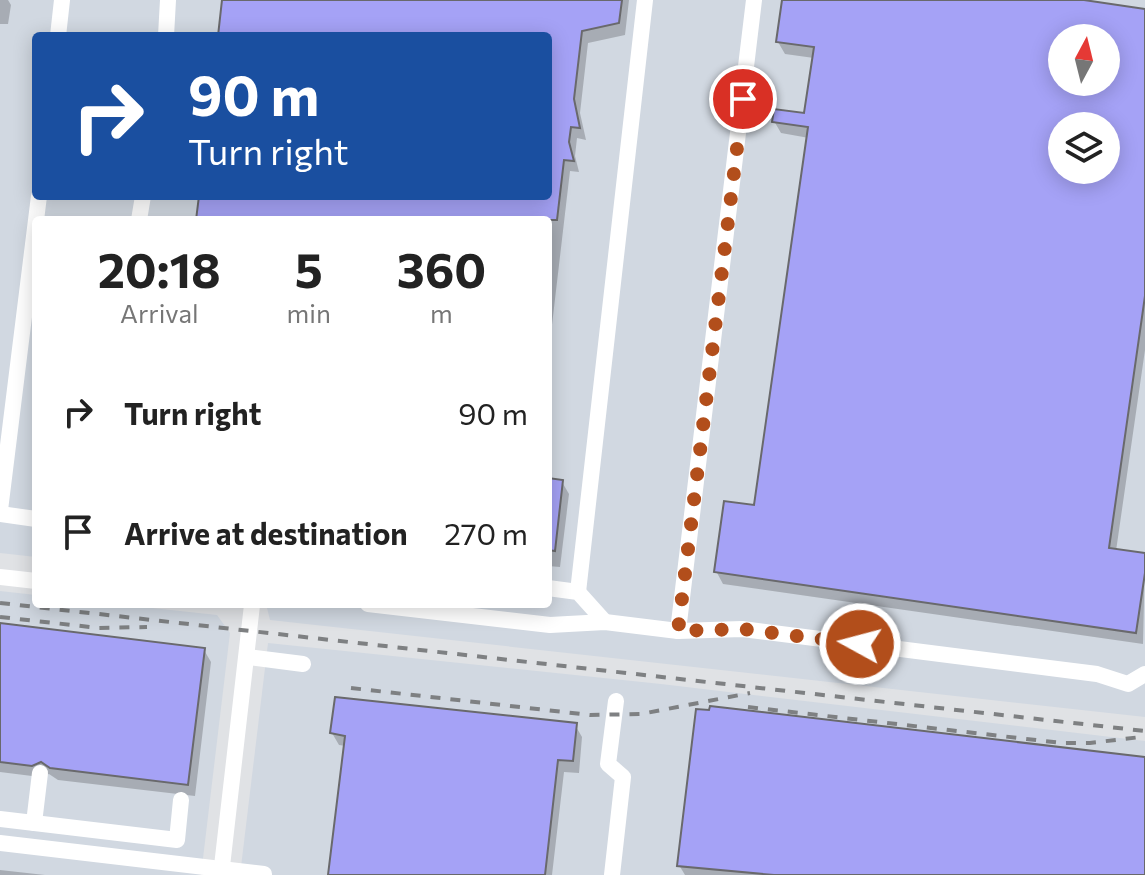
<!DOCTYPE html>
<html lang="en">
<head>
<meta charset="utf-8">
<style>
  :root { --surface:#fff; --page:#f2f2f2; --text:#222; --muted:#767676 }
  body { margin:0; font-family:Commissioner,sans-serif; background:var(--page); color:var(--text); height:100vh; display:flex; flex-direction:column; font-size:30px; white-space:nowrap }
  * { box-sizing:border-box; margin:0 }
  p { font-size:26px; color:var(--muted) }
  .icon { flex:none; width:44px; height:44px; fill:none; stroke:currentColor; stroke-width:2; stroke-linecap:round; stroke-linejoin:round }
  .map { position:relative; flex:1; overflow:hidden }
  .panel { position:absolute; left:32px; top:216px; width:520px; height:392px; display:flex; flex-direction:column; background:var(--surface); border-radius:8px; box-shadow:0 4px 20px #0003 }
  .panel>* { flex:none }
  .banner { position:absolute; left:32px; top:32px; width:520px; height:168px; border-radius:8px; box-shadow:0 4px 20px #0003; background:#1a4fa0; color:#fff; overflow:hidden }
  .needle { width:52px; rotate:7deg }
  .buttons { position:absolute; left:1048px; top:24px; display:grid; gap:16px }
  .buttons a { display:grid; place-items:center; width:72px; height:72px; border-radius:50%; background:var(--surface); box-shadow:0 4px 20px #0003; font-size:40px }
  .pin { position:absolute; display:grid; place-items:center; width:68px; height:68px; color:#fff; margin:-34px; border:4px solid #fff; border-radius:50%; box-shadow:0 2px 8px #0007 }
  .me { position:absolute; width:88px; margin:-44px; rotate:277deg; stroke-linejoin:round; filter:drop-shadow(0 0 6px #0008) }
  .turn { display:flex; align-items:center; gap:28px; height:168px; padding:0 24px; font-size:36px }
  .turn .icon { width:104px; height:104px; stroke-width:2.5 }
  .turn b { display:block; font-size:56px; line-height:68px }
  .eta { display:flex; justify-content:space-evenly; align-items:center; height:136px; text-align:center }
  .eta b { font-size:48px; font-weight:700; line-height:56px }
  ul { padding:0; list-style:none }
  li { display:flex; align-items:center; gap:24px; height:120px; padding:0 24px }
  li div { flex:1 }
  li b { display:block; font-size:30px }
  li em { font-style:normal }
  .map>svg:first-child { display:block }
  .built { fill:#d1d8e1; fill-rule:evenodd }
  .shadow { fill:#0003; fill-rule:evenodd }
  .building { fill:#a5a2f6; stroke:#69696c; stroke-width:2; fill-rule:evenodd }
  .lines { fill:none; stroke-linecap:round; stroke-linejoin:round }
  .minor { stroke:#fff; stroke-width:16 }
  .rail { stroke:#7e8082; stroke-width:4; stroke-dasharray:10 10; stroke-linecap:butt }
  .route { stroke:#b24e1b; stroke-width:14; stroke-dasharray:0 25.2 }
</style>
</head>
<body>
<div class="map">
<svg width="1145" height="875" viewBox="0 0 1145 875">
  <rect width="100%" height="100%" fill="#e0e2e5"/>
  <g class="built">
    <path d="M 0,0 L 1145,0 L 1145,717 L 270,620 L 266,604 L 548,604 L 548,220 L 36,220 L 36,557 L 0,553 ZM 36,36 L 548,36 L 548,196 L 36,196 ZM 1062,38 L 1106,38 L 1106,82 L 1062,82 ZM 1062,126 L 1106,126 L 1106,170 L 1062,170 Z"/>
    <polygon points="0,591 36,595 36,604 115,604 217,615 230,633 201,875 0,875"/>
    <polygon points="268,643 661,684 1145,741 1145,875 240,875"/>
  </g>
  <g class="shadow">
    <polygon points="0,0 8,0 11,5 8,24 0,24"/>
    <polygon points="224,0 629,0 625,35 588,43 580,113 586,140 577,138 575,156 579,172 570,171 548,359 548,220 198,220 201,196 548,196 548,36 220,36"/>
    <path d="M 784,0 L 1070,0 L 1145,11 L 1145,350 L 1116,551 L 1145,555 L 1143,644 L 723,584 L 716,571 L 756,507 L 809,138 L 781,133 L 774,121 L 806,116 L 814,58 L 785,54 L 778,42 ZM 1062,38 L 1106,38 L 1106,82 L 1062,82 ZM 1062,126 L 1106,126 L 1106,170 L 1062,170 Z"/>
    <polygon points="548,480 562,482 569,494 560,567 548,566"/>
    <polygon points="0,625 204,650 211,662 195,796 58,780 49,774 40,777 0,772"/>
    <polygon points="575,725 582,737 579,773 564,772 552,875 330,875 346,746 339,745 332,733"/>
    <polygon points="1145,759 1145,875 685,875 679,865"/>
    <polygon points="0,870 45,875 0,875"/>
  </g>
  <g class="building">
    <polygon points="222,0 622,0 619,23 582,31 574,99 580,128 571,127 569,142 574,161 564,160 557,220 196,220 199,196 548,196 548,36 218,36"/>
    <path d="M 782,0 L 1084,0 L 1145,9 L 1145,296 L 1109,548 L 1145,553 L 1145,573 L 1136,633 L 714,572 L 724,501 L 754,505 L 808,127 L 772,122 L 774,109 L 804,113 L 814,47 L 776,42 ZM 1062,38 L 1106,38 L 1106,82 L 1062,82 ZM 1062,126 L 1106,126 L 1106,170 L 1062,170 Z"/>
    <polygon points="548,478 563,480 555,551 548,550"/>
    <polygon points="0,623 205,648 188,785 50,768 41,762 32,766 0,762"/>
    <polygon points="335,697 577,723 573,761 558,760 545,875 328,875 345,736 330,733"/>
    <polygon points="710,706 1145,757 1145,875 774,875 677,866 696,709 709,710"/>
  </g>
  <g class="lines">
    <g class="minor">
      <polyline points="58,36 62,0"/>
      <polyline points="166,36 168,0"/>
      <polyline points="139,220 143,196"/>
      <polyline points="0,510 39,196"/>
      <polyline points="0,514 36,519"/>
      <polyline points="0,577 36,581"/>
      <polyline points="548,588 578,592 605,622"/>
      <polyline points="578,592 645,0"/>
      <polyline points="368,604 550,625 605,622 678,631 742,629 1097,674 1128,684 1145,674"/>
      <polyline points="678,631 754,0"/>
      <polyline points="248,657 303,664"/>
      <polyline points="0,819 177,840 181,800"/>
      <polyline points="34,823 40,773"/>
      <polyline points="0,843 264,874"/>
      <polyline points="221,875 252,605"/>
      <polyline points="612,875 623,777 608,764 616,701"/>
    </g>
    <g class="rail">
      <polyline points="0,603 1145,731"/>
      <polyline points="0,617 99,628 147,627"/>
      <polyline points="351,688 590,715 641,714 750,693"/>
      <polyline points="748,707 1062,743 1090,743 1141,737"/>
    </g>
  </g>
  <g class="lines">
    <polyline class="route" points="743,99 678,631 742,629 860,644"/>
  </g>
</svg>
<div class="buttons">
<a><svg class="needle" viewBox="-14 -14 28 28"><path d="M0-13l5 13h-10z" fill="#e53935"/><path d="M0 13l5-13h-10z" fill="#767676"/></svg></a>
<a><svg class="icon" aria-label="layers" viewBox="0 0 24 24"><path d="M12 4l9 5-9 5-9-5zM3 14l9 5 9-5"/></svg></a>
</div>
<div class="pin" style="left:743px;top:99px;background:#d93025"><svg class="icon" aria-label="arrive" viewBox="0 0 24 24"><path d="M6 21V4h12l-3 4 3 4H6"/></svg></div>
<svg class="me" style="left:860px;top:644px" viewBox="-20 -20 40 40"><circle r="17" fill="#b24e1b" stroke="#fff" stroke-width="3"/><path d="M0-11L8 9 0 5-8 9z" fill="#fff"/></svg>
<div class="banner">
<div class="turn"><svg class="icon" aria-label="right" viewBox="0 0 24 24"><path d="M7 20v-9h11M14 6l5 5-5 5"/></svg><div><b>90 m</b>Turn right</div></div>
</div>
<section class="panel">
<div class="eta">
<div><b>20:18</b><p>Arrival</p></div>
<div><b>5</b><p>min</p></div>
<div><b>360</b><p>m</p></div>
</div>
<ul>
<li><svg class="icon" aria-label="right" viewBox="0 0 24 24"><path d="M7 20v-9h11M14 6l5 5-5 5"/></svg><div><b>Turn right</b></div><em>90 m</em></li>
<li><svg class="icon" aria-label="arrive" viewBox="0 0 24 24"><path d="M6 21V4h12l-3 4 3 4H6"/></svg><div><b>Arrive at destination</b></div><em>270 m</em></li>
</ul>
</section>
</div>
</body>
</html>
